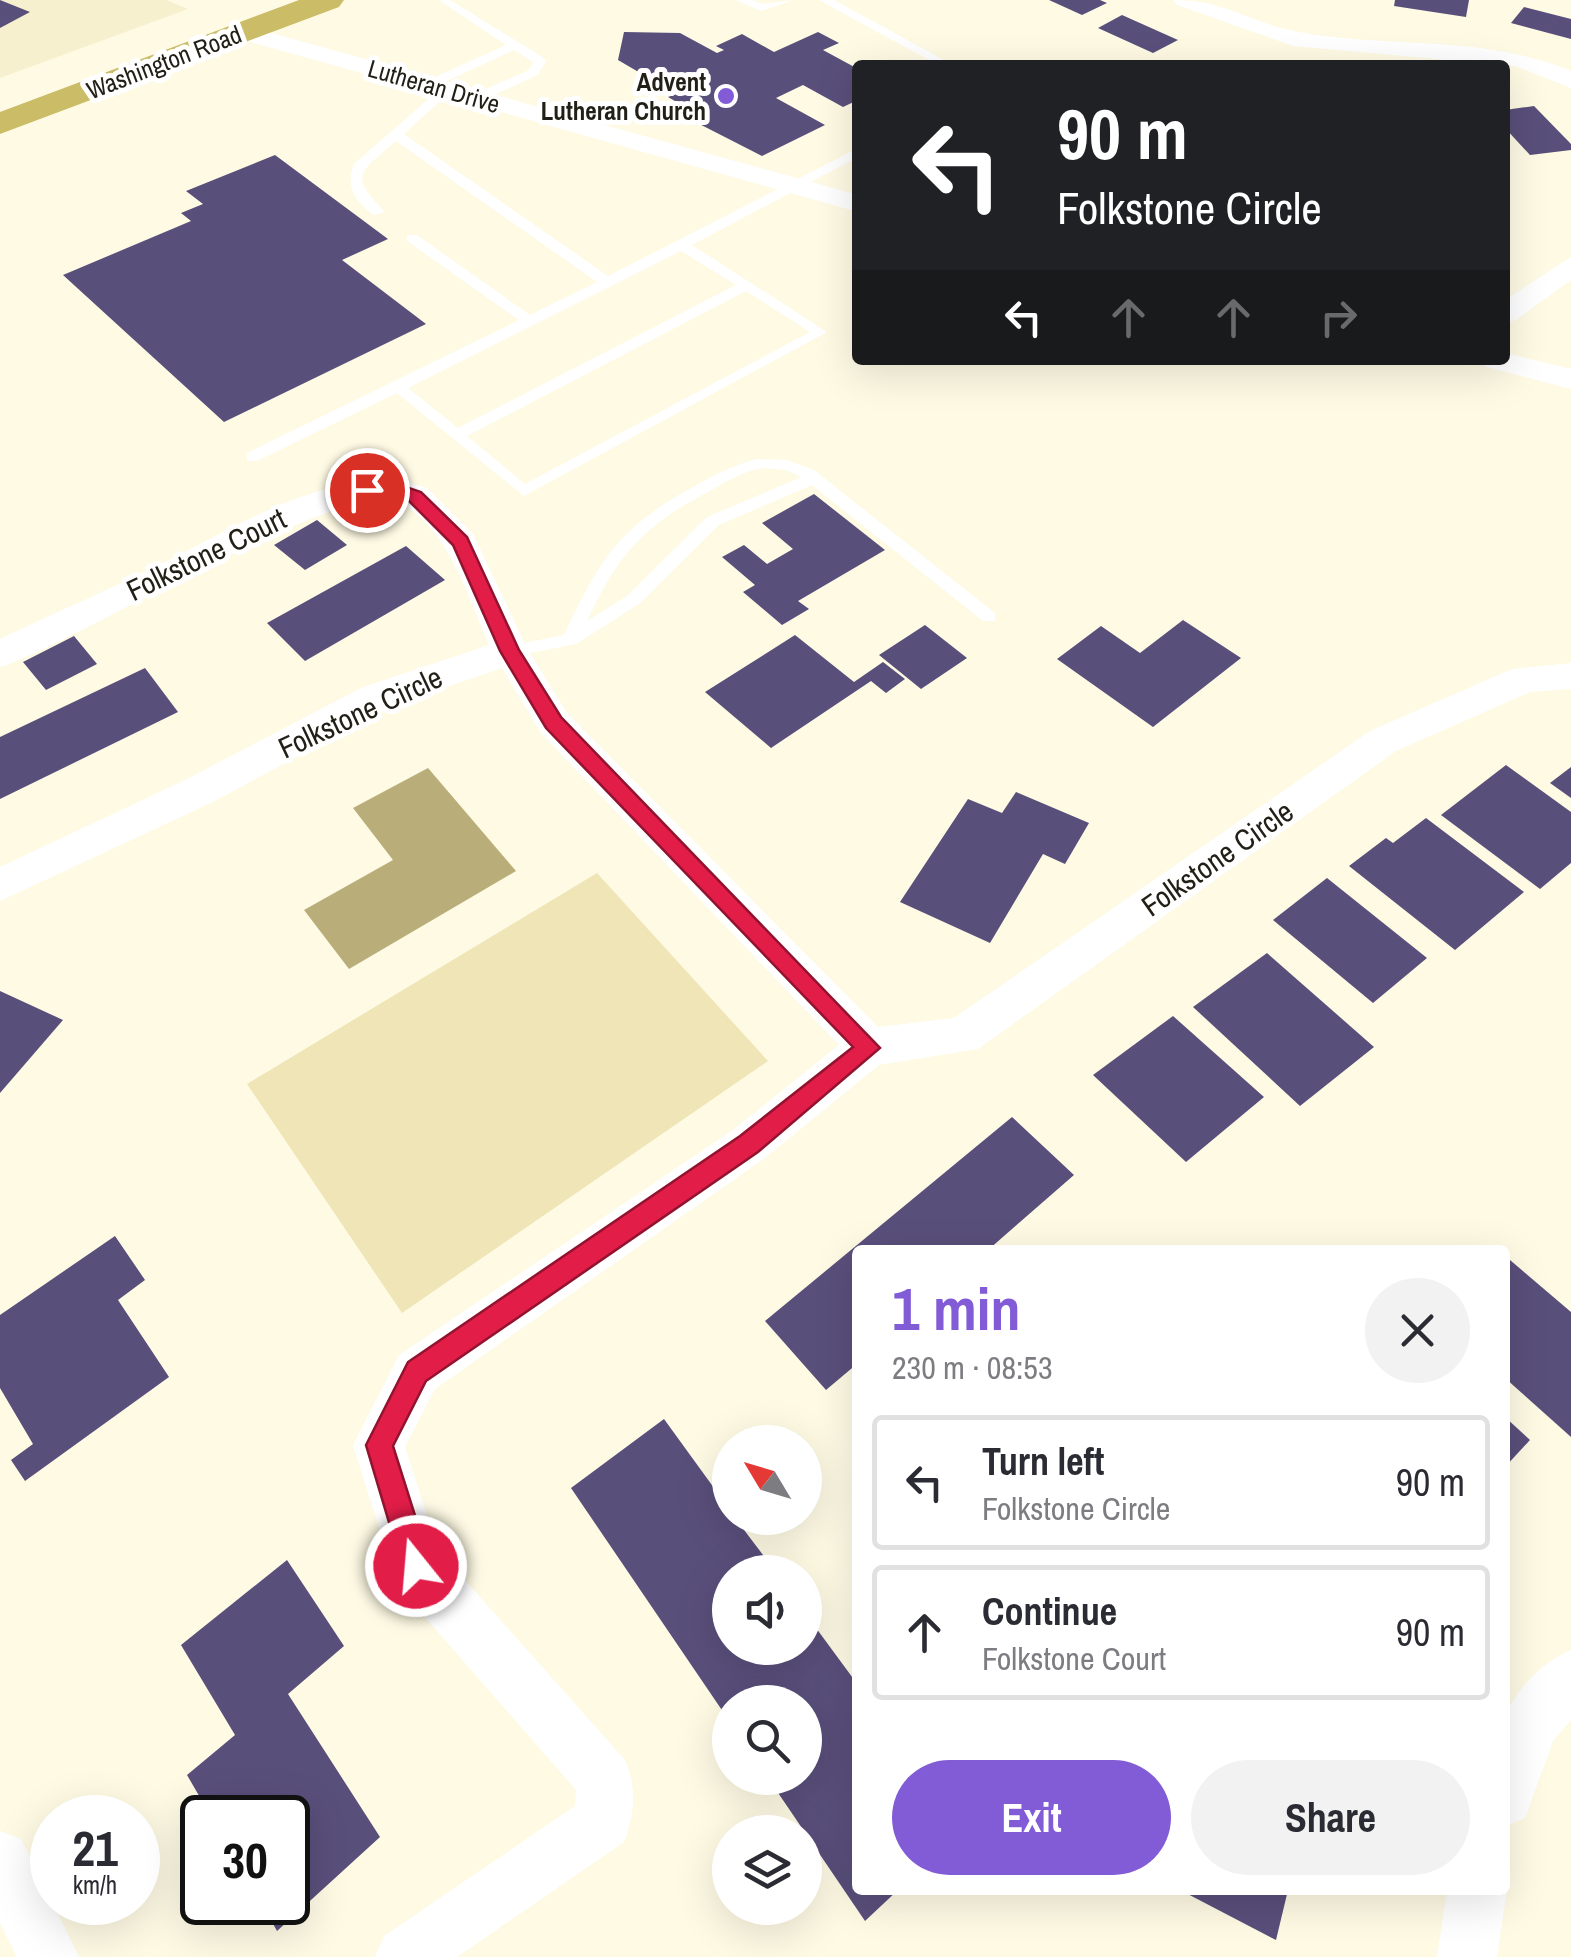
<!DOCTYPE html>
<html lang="en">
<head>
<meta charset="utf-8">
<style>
  :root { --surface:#fff; --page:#f2f2f3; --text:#2b2b33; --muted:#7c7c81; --line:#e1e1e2; --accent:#815cd6 }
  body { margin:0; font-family:"Archivo Narrow",sans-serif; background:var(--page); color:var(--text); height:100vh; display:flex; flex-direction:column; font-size:38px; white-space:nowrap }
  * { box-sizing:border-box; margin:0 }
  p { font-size:32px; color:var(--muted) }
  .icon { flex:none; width:55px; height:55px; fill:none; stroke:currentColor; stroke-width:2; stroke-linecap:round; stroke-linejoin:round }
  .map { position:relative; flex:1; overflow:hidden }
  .drawer { position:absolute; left:852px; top:1245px; width:658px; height:650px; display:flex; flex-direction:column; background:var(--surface); border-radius:10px; box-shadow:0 10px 40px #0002 }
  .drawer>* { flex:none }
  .guide { position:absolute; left:852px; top:60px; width:658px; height:305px; border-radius:10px; box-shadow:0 10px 40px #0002; background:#202124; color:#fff; overflow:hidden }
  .needle { width:65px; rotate:308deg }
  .fabs { position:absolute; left:712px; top:1425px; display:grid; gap:20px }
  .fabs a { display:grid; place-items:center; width:110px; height:110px; border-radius:50%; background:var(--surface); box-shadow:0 10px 40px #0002; font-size:50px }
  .speed { position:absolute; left:30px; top:1795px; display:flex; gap:20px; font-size:50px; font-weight:700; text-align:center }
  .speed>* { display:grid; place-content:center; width:130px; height:130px; border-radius:50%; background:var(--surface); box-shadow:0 10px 40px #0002; line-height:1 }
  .speed small { font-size:25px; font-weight:400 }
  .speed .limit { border:5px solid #111; border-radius:15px; background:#fff; color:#111 }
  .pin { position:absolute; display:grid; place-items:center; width:85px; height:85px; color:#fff; margin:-42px; border:5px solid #fff; border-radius:50%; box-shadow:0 2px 10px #0007 }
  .me { position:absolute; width:110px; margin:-55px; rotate:343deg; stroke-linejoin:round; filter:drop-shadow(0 0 8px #0008) }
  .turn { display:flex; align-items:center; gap:35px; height:210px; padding:0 40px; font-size:45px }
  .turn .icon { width:130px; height:130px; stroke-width:2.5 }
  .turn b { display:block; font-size:70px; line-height:85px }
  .lanes { display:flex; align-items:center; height:95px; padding:0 40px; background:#0003; justify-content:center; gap:50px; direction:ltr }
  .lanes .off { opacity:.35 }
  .round { display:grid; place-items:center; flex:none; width:105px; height:105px; border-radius:52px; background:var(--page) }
  .overview { display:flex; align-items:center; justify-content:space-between; height:170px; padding:0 40px }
  h1 { font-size:60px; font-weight:700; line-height:75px; color:var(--accent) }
  .button { display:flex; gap:20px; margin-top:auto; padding:20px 40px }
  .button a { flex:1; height:115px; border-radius:60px; background:var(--accent); color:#fff; font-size:40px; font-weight:700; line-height:115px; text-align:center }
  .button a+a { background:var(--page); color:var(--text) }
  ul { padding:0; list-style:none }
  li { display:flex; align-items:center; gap:30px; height:135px; margin:0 20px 15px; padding:0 20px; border:5px solid var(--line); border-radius:10px }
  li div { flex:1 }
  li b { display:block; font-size:38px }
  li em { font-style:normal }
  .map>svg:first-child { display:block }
  .built { fill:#f7f0ce }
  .green { fill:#efe5b7 }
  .water { fill:#b9ae7a }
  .building { fill:#594f7b }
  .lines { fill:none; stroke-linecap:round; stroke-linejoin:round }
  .lane { fill:#fff; fill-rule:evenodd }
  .street { fill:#fff; fill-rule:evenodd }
  .primary { fill:#cbbd68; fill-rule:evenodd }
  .route { fill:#e11d48; stroke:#92132f; stroke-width:2.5 }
  .poi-dot { fill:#815cd6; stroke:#fff; stroke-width:4 }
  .labels { text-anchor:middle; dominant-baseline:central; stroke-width:10; stroke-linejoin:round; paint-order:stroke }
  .far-street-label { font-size:25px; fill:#211f16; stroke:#fff }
  .far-poi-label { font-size:25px; font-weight:bold; fill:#211f16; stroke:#fff; text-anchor:end }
  .street-label { font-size:30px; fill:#211f16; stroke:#fff }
</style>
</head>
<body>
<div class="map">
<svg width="1571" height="1957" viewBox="0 0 1571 1957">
  <rect width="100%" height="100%" fill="#fefae4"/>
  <polygon class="built" points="0,0 166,0 188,9 0,78"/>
  <polygon class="green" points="597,873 768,1061 402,1313 247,1084"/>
  <polygon class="water" points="428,768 516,871 349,969 304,910 393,860 353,808"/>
  <g class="building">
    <polygon points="0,0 30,12 0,28"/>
    <polygon points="1049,0 1100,0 1107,3 1082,15"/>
    <polygon points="1395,0 1469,0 1466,17 1394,6"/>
    <polygon points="1524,7 1571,19 1571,39 1511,23"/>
    <polygon points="1122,15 1178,40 1153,53 1098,28"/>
    <polygon points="624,32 680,33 717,53 724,50 716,46 742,34 774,52 818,32 839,43 823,50 858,69 858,100 843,107 803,85 776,98 825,125 762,156 670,109 680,104 668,97 676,94 618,60"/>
    <polygon points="1534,106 1571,144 1571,150 1530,155 1505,128 1505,110"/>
    <polygon points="275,155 388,239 342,260 426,324 224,422 63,275 191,221 181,213 203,204 186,191"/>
    <polygon points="814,494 885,550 798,601 809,609 782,625 743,592 755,585 722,557 744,545 767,564 793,549 762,523"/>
    <polygon points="317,520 347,545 305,570 274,545"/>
    <polygon points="406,546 445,580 305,661 267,623"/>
    <polygon points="1183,620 1241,658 1153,727 1057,659 1101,626 1140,653"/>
    <polygon points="925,625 967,658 921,689 879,655"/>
    <polygon points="795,635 854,682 883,662 905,679 886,693 871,681 771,748 705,692"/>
    <polygon points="74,636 97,664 46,690 23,662"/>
    <polygon points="145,668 178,712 0,799 0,737"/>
    <polygon points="1506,765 1571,812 1571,863 1540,889 1441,815"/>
    <polygon points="1571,767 1571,798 1550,783"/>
    <polygon points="1016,792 1089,823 1065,864 1043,854 990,943 900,902 968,799 1002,813"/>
    <polygon points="1426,818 1524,892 1455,950 1349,866 1386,838 1393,843"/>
    <polygon points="1327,878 1427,958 1373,1003 1273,920"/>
    <polygon points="1267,953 1374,1047 1300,1106 1193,1007"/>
    <polygon points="0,991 63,1020 0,1093"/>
    <polygon points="1173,1016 1264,1097 1186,1162 1093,1075"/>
    <polygon points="1012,1117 1074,1175 988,1250 858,1250 858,1363 826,1390 765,1321"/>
    <polygon points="115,1236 145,1280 118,1300 169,1377 25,1481 11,1460 33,1444 0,1388 0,1315"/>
    <polygon points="1510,1260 1571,1312 1571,1437 1505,1378 1505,1265"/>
    <polygon points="1505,1417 1530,1440 1505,1467"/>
    <polygon points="664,1419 730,1510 730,1518 735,1518 776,1572 730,1572 730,1648 805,1648 805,1613 858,1685 858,1890 898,1890 865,1921 768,1778 805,1778 805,1702 730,1702 730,1722 571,1488"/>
    <polygon points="287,1560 344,1646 288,1694 380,1837 277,1931 261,1902 288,1902 288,1818 212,1818 187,1775 235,1735 181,1645"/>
    <polygon points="1180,1890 1288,1890 1276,1940"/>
  </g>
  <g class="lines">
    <g class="lane">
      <polygon points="439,0 450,0 544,58 546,61 538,75 480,101 472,101 472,95 529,70 533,62 514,50 432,88 424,88 424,82 506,45"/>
      <polygon points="736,0 752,0 762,4 794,0 761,11"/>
      <polygon points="819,0 834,0 953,65 938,65"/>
      <path d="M 442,87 L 452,90 L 404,134 L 608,276 L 858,148 L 858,157 L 692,245 L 827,332 L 524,496 L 397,393 L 257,461 L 247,461 L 247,453 L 519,320 L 407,241 L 407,235 L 417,235 L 530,315 L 597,282 L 396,141 C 361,172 347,174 385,212 L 373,215 C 355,200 345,188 354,164 ZM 681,251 L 736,285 L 458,428 L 408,388 ZM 746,291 L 810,332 L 525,484 L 467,436 Z"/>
      <path d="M 756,459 L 787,460 L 814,470 L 995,613 L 995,621 L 983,621 L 812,485 L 719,525 L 639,604 L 576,644 L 510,657 L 504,655 L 501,651 L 504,647 L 564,635 C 597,565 616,530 686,491 C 708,478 731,466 756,459 ZM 763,468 L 786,470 L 802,477 L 707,517 L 627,596 L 587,621 C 619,554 641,528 706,493 C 724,483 743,471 763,468 Z"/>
    </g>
    <g class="street">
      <path d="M 1174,0 C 1226,0 1252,24 1299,32 C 1391,49 1482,34 1571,71 L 1571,88 L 1515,66 L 1293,46 L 1177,5 Z"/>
      <polygon points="242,25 858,195 858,212 233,37 230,32 233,27"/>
      <polygon points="1571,257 1571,280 1516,320 1505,323 1505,300"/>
      <polygon points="1505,353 1571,369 1571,389 1486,367 1482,360 1505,360"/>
      <path d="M 391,477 L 427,488 L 473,534 L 527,648 L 567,713 L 878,1027 L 954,1018 L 1370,731 L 1512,669 L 1571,663 L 1571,689 L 1530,692 L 1396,751 L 978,1049 L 879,1065 L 765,1158 L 435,1389 L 405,1447 L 438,1550 L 625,1760 C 637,1788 635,1814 624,1842 L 457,1957 L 375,1957 L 384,1936 L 575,1806 L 576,1790 L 397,1585 L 353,1445 L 399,1355 L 733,1130 L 839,1045 L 541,733 L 502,668 L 389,707 L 213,802 L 0,901 L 0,867 L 185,780 L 363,687 L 489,645 C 468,597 450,533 403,504 C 351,471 73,645 0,667 L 0,639 C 58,611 118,586 175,557 C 248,519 308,484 391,477 Z"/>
      <path d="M 1571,1650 L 1571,1720 L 1553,1741 L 1525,1818 L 1505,1827 L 1505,1716 C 1516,1689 1544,1661 1571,1650 Z"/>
      <polygon points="0,1831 21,1839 79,1957 17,1957 0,1923"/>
      <polygon points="1505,1886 1507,1890 1497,1957 1437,1957 1447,1890 1505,1890"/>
    </g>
    <polygon class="primary" points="299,0 344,0 339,7 0,134 0,112"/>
  </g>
  <polygon class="route" points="391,482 421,492 467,537 519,650 561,717 880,1048 758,1152 426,1381 393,1446 431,1566 427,1577 416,1581 406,1577 402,1566 366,1445 408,1362 740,1136 853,1047 546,728 500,651 453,545 408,500 390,493 367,496 358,490 367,484"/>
  <circle class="poi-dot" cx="726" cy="96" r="10"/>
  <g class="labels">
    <g class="far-street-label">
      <text transform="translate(164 62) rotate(-21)">Washington Road</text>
      <text transform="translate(434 86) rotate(16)">Lutheran Drive</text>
    </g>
    <g class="far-poi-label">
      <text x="706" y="82">Advent<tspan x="706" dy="29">Lutheran Church</tspan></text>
    </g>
    <g class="street-label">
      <text transform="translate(206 554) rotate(-26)">Folkstone Court</text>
      <text transform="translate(360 712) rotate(-25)">Folkstone Circle</text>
      <text transform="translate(1217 858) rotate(-35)">Folkstone Circle</text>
    </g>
  </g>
</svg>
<div class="fabs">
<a><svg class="needle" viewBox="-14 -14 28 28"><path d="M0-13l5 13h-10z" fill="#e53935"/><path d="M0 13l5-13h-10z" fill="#7c7c81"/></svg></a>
<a><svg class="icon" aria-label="sound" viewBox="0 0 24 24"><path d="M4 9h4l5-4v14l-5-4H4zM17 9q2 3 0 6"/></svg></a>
<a><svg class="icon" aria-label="search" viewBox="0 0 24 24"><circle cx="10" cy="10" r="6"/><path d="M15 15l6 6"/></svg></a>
<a><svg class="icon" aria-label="layers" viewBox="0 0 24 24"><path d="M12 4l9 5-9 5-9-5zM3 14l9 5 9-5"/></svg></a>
</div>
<div class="speed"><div>21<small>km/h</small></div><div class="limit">30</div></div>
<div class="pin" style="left:367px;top:490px;background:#d93025"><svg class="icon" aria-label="arrive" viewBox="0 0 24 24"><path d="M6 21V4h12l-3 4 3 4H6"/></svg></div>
<svg class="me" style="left:416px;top:1566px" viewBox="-20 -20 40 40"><circle r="17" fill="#e11d48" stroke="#fff" stroke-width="3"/><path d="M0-11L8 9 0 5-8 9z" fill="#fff"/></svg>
<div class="guide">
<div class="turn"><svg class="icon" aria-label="left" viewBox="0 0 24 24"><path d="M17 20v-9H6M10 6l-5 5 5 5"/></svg><div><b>90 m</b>Folkstone Circle</div></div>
<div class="lanes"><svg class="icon" aria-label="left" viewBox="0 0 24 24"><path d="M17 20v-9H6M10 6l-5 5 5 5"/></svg><svg class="icon off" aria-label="ahead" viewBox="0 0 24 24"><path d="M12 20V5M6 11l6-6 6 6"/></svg><svg class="icon off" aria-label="ahead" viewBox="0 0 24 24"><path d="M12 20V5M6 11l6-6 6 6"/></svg><svg class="icon off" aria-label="right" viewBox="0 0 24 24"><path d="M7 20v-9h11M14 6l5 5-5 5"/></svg></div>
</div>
<section class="drawer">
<div class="overview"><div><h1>1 min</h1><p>230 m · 08:53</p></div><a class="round"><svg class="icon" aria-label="close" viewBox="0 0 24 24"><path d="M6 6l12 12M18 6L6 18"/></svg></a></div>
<ul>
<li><svg class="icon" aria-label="left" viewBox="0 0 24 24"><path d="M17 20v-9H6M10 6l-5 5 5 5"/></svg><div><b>Turn left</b><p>Folkstone Circle</p></div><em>90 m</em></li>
<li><svg class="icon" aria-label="ahead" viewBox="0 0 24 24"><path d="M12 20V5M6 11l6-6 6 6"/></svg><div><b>Continue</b><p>Folkstone Court</p></div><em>90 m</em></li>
</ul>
<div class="button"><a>Exit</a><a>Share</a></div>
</section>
</div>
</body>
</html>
